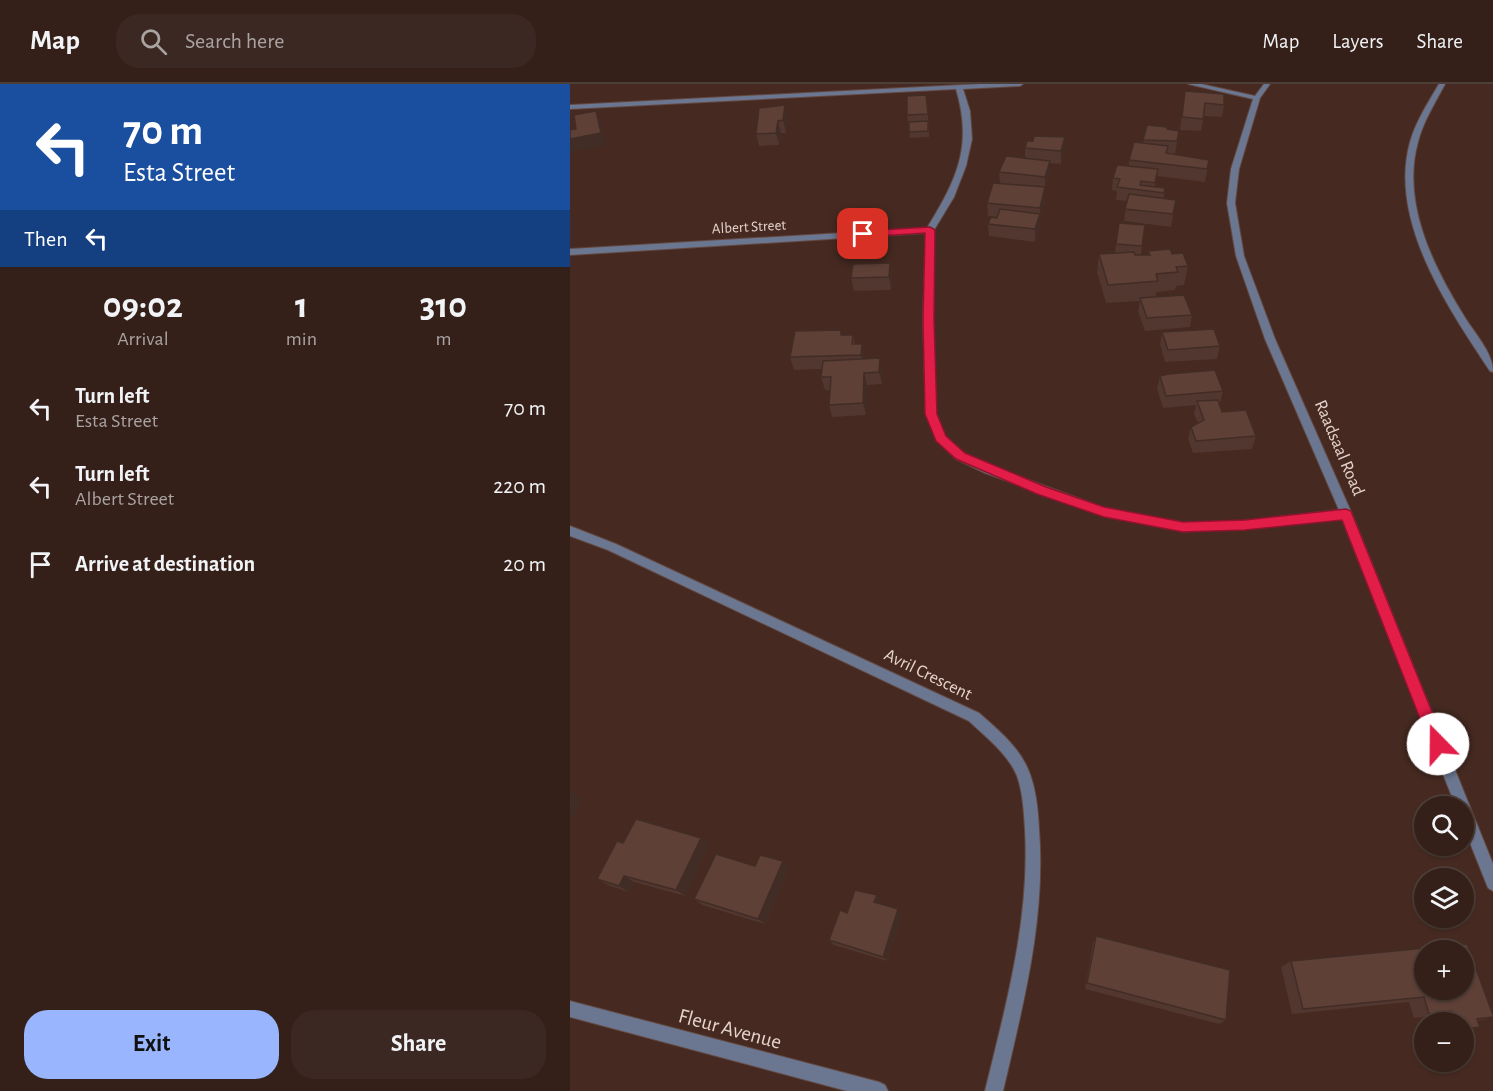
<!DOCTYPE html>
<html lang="en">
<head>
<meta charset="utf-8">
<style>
  :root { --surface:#342019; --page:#3c2822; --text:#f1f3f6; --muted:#a9a3a2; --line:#4e3e38; --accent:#98b5fd }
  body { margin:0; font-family:"Alegreya Sans",sans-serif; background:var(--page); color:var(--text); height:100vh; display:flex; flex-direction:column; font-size:22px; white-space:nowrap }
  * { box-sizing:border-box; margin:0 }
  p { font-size:20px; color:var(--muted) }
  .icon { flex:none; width:33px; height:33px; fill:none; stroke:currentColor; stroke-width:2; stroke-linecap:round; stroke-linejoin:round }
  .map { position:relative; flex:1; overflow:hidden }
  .drawer { display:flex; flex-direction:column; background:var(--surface); width:570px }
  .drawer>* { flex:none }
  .top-card { background:#1a4fa0; color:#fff; overflow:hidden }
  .fabs { position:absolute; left:844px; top:712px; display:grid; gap:12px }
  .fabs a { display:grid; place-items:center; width:60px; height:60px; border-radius:50%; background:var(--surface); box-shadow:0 2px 4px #0004,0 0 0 2px var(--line); font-size:30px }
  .pin { position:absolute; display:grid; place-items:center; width:51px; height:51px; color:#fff; margin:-26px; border-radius:12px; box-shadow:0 3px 9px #0006 }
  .me { position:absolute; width:66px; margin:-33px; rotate:338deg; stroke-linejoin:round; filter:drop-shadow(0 0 4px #0008) }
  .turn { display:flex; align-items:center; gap:21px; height:126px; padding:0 24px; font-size:27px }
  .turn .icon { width:78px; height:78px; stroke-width:2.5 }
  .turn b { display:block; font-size:42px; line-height:51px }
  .then { display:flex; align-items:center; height:57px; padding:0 24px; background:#0003; gap:12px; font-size:22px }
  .eta { display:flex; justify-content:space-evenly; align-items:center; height:102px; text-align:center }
  .eta b { font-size:36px; font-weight:700; line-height:42px }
  .primary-button { display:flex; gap:12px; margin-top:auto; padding:12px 24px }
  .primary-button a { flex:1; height:69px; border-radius:24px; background:var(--accent); color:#111; font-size:24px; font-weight:700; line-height:69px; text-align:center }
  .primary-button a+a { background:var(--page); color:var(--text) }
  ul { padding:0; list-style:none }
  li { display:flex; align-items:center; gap:18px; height:78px; padding:0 24px }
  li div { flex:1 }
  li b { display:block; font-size:22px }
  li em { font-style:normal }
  header { display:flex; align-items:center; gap:36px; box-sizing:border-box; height:84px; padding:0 30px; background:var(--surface); border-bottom:2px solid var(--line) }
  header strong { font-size:28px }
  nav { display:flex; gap:33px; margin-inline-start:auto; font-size:21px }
  .search { width:420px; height:54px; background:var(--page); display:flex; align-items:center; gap:15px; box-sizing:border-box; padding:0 21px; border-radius:24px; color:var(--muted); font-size:22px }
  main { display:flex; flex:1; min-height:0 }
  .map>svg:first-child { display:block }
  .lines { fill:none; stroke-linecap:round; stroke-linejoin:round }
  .minor-casing { stroke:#634840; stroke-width:2 }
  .minor { fill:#6b7691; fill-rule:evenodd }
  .wall { fill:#51372f }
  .shaded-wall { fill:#422d26 }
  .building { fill:#5e4037; stroke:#422d26; stroke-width:1.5; fill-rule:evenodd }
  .route { fill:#e11d48; stroke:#92132f; stroke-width:1.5 }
  .labels { text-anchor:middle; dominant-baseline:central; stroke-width:6; stroke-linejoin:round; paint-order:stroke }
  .far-street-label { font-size:15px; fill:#e6d3cd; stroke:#462a21 }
  .street-label { font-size:18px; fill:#e6d3cd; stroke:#462a21 }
  .near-street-label { font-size:21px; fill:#e6d3cd; stroke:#462a21 }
</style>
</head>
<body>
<header>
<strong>Map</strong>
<div class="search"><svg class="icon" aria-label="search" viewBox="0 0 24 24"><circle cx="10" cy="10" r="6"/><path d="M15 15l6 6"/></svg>Search here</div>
<nav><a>Map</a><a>Layers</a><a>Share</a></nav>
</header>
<main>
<section class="drawer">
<div class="top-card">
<div class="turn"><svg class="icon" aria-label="left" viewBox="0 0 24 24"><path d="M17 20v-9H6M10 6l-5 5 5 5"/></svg><div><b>70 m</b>Esta Street</div></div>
<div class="then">Then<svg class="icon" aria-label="left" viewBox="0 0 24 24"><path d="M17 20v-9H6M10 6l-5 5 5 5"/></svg></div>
</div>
<div class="eta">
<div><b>09:02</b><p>Arrival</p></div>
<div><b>1</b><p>min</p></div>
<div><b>310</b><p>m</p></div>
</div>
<ul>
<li><svg class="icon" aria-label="left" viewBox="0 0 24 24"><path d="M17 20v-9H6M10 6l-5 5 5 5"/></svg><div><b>Turn left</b><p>Esta Street</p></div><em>70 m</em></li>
<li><svg class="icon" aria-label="left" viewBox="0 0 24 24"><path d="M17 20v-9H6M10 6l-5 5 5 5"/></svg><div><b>Turn left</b><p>Albert Street</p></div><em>220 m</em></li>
<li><svg class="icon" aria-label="arrive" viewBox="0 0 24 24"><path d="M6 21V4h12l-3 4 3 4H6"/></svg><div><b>Arrive at destination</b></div><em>20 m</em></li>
</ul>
<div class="primary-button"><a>Exit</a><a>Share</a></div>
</section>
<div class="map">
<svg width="923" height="1007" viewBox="0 0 923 1007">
  <rect width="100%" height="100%" fill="#462a21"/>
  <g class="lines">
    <g class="minor-casing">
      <g id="minor">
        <path d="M 410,0 L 453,0 L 450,2 L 393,5 L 400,27 L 402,55 L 396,82 L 384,113 L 364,146 L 363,235 L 366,330 L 375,352 L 394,369 L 423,383 L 535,424 L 613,439 L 675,437 L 769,426 L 695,255 L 666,172 L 657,119 L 661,85 L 683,15 L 618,0 L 631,0 L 685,12 L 694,0 L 700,0 L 690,14 L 669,85 L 665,119 L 674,172 L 705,255 L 782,430 L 923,780 L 923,807 L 918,804 L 894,744 L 894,723 L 886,723 L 772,435 L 675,445 L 613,447 L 534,432 L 415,389 L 386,375 L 367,357 L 356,330 L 353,235 L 356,149 L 0,171 L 0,165 L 357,144 C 387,95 403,62 386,5 L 0,25 L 0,21 Z"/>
        <path d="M 869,0 L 875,0 C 865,19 853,38 848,58 C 831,118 863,182 894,232 C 904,249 923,268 923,288 L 920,287 C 879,225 818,137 840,58 C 846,37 858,19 869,0 Z"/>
        <path d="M 0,442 L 46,460 L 409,629 C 427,645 447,661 457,683 C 466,702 468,725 469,745 C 476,835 453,921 433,1007 L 415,1007 C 436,921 460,835 455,746 C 454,729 453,709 447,692 C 438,670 416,653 399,637 L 38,466 L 0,452 Z"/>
        <polygon points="0,917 309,998 315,1001 318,1007 277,1007 0,933"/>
      </g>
    </g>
    <use href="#minor" class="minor"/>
  </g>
  <g class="wall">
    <polygon points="615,7 654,21 652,33 634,32 631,47 610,46"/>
    <polygon points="356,11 359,42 359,53 340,54 337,31"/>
    <polygon points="189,24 218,33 216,49 211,49 209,61 189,62 186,50"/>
    <polygon points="577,41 597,45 609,47 605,70 597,69 639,76 635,98 587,92 585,103 595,104 594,114 606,116 601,143 554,137 557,117 546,116 547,107 542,106 543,94 559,82 559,76 573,59"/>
    <polygon points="455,64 494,65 491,80 480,79 480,89 475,104 475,116 470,136 470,142 465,158 419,152 418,140 428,133 418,132 417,119 430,100 429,88 455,74"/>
    <polygon points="575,141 571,171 578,171 578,167 602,170 618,182 614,201 606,202 605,206 586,208 586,213 622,231 620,243 575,247 568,227 570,217 536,219 527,188 529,170 545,169 546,160"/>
    <polygon points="320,179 322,192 321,206 284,207 281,194"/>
    <polygon points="592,248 650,262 647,275 595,278 590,260"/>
    <polygon points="273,251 283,251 285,260 295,273 295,275 312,286 312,300 297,301 296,331 262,333 259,321 260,306 255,306 251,293 252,285 224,286 220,273"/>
    <polygon points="590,292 653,307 650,319 649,319 652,328 686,352 682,365 623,369 618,355 621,343 628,339 624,330 626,321 593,324 587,305"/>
    <polygon points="53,759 139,761 115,812 64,798 59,808 38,801 27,795"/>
    <polygon points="185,782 219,784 195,840 132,821 124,815"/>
    <polygon points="311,817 310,820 332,831 317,877 264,861 259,856 277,829"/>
    <polygon points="526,852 656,936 649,940 515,905 523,859"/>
    <polygon points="897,860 923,933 908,937 910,943 894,946 894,939 867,939 864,932 844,934 839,918 722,930 711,883 721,877"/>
  </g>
  <g class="shaded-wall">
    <polygon points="215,21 218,33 216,49 213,36"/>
    <polygon points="26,27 32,39 36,62 0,68 0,55"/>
    <polygon points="208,37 211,49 209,61 206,49"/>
    <polygon points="495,53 494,65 491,80 491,67"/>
    <polygon points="480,77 480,89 475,104 475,116 470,136 470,142 465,158 465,145 470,130 470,124 475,105 475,93"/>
    <polygon points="320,179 322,192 321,206 319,193"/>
    <polygon points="292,260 295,273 294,283 291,271"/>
    <polygon points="310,274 312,286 312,300 309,288"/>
    <polygon points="294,289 297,301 296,331 293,319"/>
    <polygon points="2,708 12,716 0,737 0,710"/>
    <polygon points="131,754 139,761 115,812 106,806"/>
    <polygon points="213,777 219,784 195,840 188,835"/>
    <polygon points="54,792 64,798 59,808 49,802"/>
    <polygon points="307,811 311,817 308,824 304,818"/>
    <polygon points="328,825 332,831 317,877 313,873"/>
  </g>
  <g class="building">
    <polygon points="615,7 654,10 654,21 635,19 633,35 612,33"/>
    <polygon points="356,11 358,30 337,31 337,12"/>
    <polygon points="215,21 213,36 208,37 206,49 186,50 189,24"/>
    <polygon points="26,27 31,49 0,55 0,46 6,45 4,31"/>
    <polygon points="358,37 358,47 339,48 339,38"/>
    <polygon points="577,41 597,43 597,45 609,47 607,57 573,56"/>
    <polygon points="464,52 495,53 491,67 455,64 457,57 463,57"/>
    <polygon points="564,58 598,62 596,69 639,76 637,85 559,76"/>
    <polygon points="436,72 480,77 475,93 429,88"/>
    <polygon points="547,81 588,85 585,99 571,97 570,101 595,104 594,109 547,103 550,95 543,94"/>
    <polygon points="423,99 475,103 470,124 417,119"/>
    <polygon points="559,110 606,116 603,130 555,125"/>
    <polygon points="430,125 470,130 465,145 418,140 421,133 427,134"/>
    <polygon points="549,139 575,141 572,162 546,160"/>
    <polygon points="600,165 602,170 613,169 618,182 606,183 608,188 586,190 588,197 538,201 529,170 564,168 565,171 580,171 578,167"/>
    <polygon points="320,179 319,193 281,194 283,180"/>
    <polygon points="614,211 622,231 577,234 570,214"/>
    <polygon points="644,245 650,262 598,266 592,248"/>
    <polygon points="271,246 271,251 283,251 282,260 292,260 291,271 220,273 225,247"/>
    <polygon points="310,274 309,288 294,289 293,319 259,321 261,293 251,293 253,277"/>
    <polygon points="645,286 653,307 596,312 590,292 599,290"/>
    <polygon points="648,316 652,328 676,326 686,352 626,357 621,343 634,336 627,317"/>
    <polygon points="66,735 131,754 106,806 54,792 49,802 27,795 47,757 53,759"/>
    <polygon points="146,770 185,782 190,771 213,777 188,835 124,815"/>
    <polygon points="285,806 307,811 304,818 328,825 313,873 259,856 270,826 277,829"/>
    <polygon points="526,852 660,886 656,936 517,899"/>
    <path d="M 897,860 L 923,931 L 923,933 L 907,935 L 910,943 L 894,945 L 894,939 L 885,939 L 881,927 L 859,930 L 854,913 L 733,925 L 721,877 ZM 855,867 L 894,867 L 894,906 L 855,906 Z"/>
  </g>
  <polygon class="route" points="360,143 365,146 364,235 367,330 376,352 395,369 476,403 534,423 613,438 675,436 776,425 781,427 875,660 873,665 868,668 862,665 860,660 772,436 675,446 613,448 534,433 467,410 386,375 366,357 355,330 353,235 355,149 293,153 288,150 293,147"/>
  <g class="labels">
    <g class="far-street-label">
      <text transform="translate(179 143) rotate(-3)">Albert Street</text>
    </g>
    <g class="street-label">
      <text transform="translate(769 364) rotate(67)">Raadsaal Road</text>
      <text transform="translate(358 591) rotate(26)">Avril Crescent</text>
    </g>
    <g class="near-street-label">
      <text transform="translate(160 945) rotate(15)">Fleur Avenue</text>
    </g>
  </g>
</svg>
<div class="fabs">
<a><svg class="icon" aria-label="search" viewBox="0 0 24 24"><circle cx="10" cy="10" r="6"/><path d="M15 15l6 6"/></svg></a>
<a><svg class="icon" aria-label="layers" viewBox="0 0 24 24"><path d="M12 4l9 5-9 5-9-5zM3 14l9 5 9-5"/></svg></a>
<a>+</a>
<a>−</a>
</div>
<div class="pin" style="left:293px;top:150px;background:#d93025"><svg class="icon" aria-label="arrive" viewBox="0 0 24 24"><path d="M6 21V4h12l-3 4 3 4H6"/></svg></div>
<svg class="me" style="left:868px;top:660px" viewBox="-20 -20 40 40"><circle r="19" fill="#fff"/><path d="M0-13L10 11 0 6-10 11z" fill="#e11d48"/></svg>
</div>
</main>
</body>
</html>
